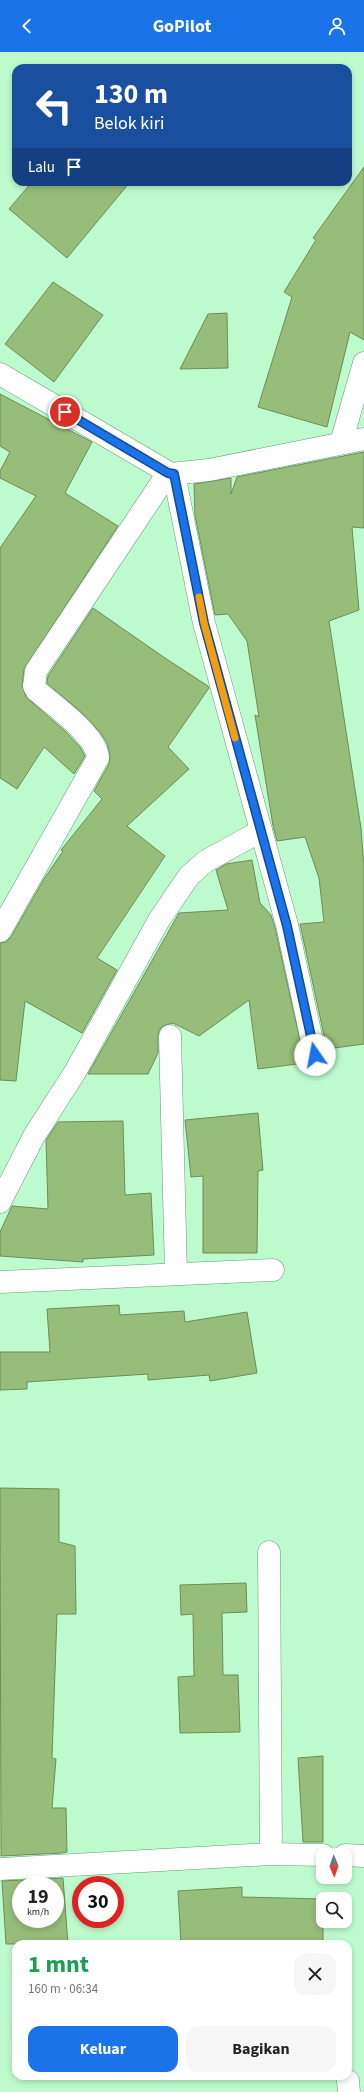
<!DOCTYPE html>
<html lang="id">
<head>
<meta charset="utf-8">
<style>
  :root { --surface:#fff; --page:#f6f6f6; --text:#222; --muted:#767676; --accent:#1a73e8 }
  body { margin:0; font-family:"Source Sans 3",sans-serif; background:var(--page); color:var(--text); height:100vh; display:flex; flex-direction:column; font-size:15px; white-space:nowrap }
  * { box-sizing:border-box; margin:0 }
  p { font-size:13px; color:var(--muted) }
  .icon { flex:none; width:22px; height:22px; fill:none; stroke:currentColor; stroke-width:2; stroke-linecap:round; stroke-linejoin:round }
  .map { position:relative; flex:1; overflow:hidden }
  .drawer { position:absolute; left:12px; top:1888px; width:340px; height:140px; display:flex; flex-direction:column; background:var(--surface); border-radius:12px; box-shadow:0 2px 6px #0003 }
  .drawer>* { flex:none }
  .banner { position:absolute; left:12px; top:12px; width:340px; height:122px; border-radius:12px; box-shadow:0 2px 6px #0003; background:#1a4fa0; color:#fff; overflow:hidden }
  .needle { width:26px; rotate:178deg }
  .tools { position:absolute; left:316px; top:1796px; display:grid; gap:8px }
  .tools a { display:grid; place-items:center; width:36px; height:36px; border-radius:8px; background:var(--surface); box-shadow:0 2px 6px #0003; font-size:20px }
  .speed { position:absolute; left:12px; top:1824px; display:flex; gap:8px; font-size:20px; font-weight:700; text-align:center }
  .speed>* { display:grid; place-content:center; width:52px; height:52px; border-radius:50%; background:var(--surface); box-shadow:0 2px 6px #0003; line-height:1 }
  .speed small { font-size:10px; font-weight:400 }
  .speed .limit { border:6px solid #d22; background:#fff; color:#111 }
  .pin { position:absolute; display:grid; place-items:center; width:34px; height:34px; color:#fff; margin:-17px; border:2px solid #fff; border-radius:50%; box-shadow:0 1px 4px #0007 }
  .me { position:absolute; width:44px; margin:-22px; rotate:348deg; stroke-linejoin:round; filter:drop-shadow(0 0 3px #0008) }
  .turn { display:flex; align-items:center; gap:14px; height:84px; padding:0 16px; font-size:18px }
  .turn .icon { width:52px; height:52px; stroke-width:2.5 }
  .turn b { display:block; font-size:28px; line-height:34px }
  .then { display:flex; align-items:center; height:38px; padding:0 16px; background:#0003; gap:8px; font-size:15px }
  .round { display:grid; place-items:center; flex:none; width:42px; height:42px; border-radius:12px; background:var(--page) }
  .head { display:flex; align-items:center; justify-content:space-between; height:68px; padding:0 16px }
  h1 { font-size:24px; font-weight:700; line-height:30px; color:#1e9e55 }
  .primary-button { display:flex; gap:8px; margin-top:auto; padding:8px 16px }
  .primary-button a { flex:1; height:46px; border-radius:12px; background:var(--accent); color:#fff; font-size:16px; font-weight:700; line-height:46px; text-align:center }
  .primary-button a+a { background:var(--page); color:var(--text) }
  header { display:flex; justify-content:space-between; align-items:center; height:52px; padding:0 16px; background:var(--accent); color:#fff; font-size:18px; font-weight:700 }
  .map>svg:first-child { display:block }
  .building { fill:#96bd79; stroke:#6d8d56; fill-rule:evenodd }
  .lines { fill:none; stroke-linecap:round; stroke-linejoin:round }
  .minor-casing { stroke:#629d74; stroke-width:23 }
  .minor { stroke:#fff; stroke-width:22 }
  .route-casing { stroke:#114b97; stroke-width:10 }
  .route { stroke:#1a73e8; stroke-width:7 }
  .slow { stroke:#f59e0b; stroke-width:7 }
</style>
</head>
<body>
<header><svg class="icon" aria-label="back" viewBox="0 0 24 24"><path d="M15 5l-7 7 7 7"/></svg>GoPilot<svg class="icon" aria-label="person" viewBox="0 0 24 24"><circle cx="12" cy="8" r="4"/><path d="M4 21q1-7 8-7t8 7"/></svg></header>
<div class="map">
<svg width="364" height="2040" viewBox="0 0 364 2040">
  <rect width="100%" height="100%" fill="#bdfbce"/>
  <g class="building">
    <polygon points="364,115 364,288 350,280 327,375 258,355 292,245 284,240 316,188 313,186"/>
    <polygon points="32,130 130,130 67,206 9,157"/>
    <polygon points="53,230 103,263 54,330 5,292"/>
    <polygon points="227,261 228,316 180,317 208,262"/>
    <polygon points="0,342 92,390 65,441 118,474 24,617 22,633 26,645 65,679 80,695 85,704 74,722 44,695 17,737 0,726 0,496 36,444 0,426 0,419 10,400 0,394"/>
    <polygon points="364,400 364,476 352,475 359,558 329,569 361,776 364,815 364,992 327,997 300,872 324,870 319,826 305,785 277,789 273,774 255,663 259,665 247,589 228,562 215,563 195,463 194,432 231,426 231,442 237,425"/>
    <polygon points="93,556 165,606 208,634 209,636 168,695 189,717 127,774 165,804 97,906 117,918 82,981 25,949 16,1029 0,1028 0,891 6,890 11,885 44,827 63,799 61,798 102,747 94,739 109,712 110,703 107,691 100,680 82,661 47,631 48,624"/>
    <polygon points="252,808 260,851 271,863 275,876 305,1011 258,1017 249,948 199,984 173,971 163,974 159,978 158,984 158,1001 148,1022 88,1022 179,861 228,858 216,818 226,812"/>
    <polygon points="258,1061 263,1118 258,1119 257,1201 203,1201 203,1124 191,1125 185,1068"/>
    <polygon points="123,1069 125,1143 151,1141 154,1203 83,1207 83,1210 0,1204 0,1180 12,1154 48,1157 46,1088 58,1070"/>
    <polygon points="119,1253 120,1263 184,1259 185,1270 247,1260 257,1321 210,1329 209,1323 148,1328 148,1322 27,1330 27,1337 0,1338 0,1300 50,1300 47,1257"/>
    <polygon points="0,1436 59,1437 59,1490 75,1494 76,1562 57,1562 52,1706 56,1707 52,1756 66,1756 67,1800 62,1801 1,1804"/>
    <polygon points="246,1531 247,1560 222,1561 223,1623 238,1623 240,1680 180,1681 178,1625 194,1624 193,1562 181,1563 180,1533"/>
    <polygon points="323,1704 323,1790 303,1790 298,1706"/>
    <path d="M 63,1826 L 68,1892 L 6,1892 L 2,1829 ZM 21,1833 L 55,1833 L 55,1867 L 21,1867 Z"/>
    <polygon points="242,1835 242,1845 323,1847 323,1892 181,1892 178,1839"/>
  </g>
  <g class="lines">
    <g class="minor-casing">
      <g id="minor">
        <polyline points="0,322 171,422 209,418 364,387"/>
        <polyline points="341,391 364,311"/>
        <polyline points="174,422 204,571 287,873 315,1003"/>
        <path d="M 0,879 L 98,706 C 97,684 54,653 37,639 L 34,634 L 36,619 L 168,421"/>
        <polyline points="170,984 176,1222"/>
        <polyline points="0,1150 34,1084 75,1020 159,868 189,824 206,809 261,779"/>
        <polyline points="0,1230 273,1218"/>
        <polyline points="269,1500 271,1802"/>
        <polyline points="345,1803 364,1804"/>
        <polyline points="0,1817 271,1802 323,1803"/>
        <polyline points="348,2029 349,2040"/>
      </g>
    </g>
    <use href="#minor" class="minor"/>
  </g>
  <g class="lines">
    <g class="route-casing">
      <polyline id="route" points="65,360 168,421 174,422 204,571 287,874 315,1003"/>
    </g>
    <use href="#route" class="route"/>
    <polyline class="slow" points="199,545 204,571 235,686"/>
  </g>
</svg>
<div class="tools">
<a><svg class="needle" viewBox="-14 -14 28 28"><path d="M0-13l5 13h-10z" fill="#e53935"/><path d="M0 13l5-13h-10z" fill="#767676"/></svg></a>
<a><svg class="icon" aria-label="search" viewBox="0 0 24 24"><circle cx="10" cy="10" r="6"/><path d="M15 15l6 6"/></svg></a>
</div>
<div class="speed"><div>19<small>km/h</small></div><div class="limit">30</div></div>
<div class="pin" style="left:65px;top:360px;background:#d93025"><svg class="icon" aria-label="arrive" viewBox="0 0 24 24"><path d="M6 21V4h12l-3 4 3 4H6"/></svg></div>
<svg class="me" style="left:315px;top:1003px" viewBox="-20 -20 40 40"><circle r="19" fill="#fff"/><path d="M0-13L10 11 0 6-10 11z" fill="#1a73e8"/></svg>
<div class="banner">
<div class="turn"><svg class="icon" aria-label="left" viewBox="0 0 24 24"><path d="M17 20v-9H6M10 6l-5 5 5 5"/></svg><div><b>130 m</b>Belok kiri</div></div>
<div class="then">Lalu<svg class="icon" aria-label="arrive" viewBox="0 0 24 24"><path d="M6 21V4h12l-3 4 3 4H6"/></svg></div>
</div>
<section class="drawer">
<div class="head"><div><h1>1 mnt</h1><p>160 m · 06:34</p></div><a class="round"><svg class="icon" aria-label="close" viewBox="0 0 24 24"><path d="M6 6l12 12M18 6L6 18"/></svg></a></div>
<div class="primary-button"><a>Keluar</a><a>Bagikan</a></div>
</section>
</div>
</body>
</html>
